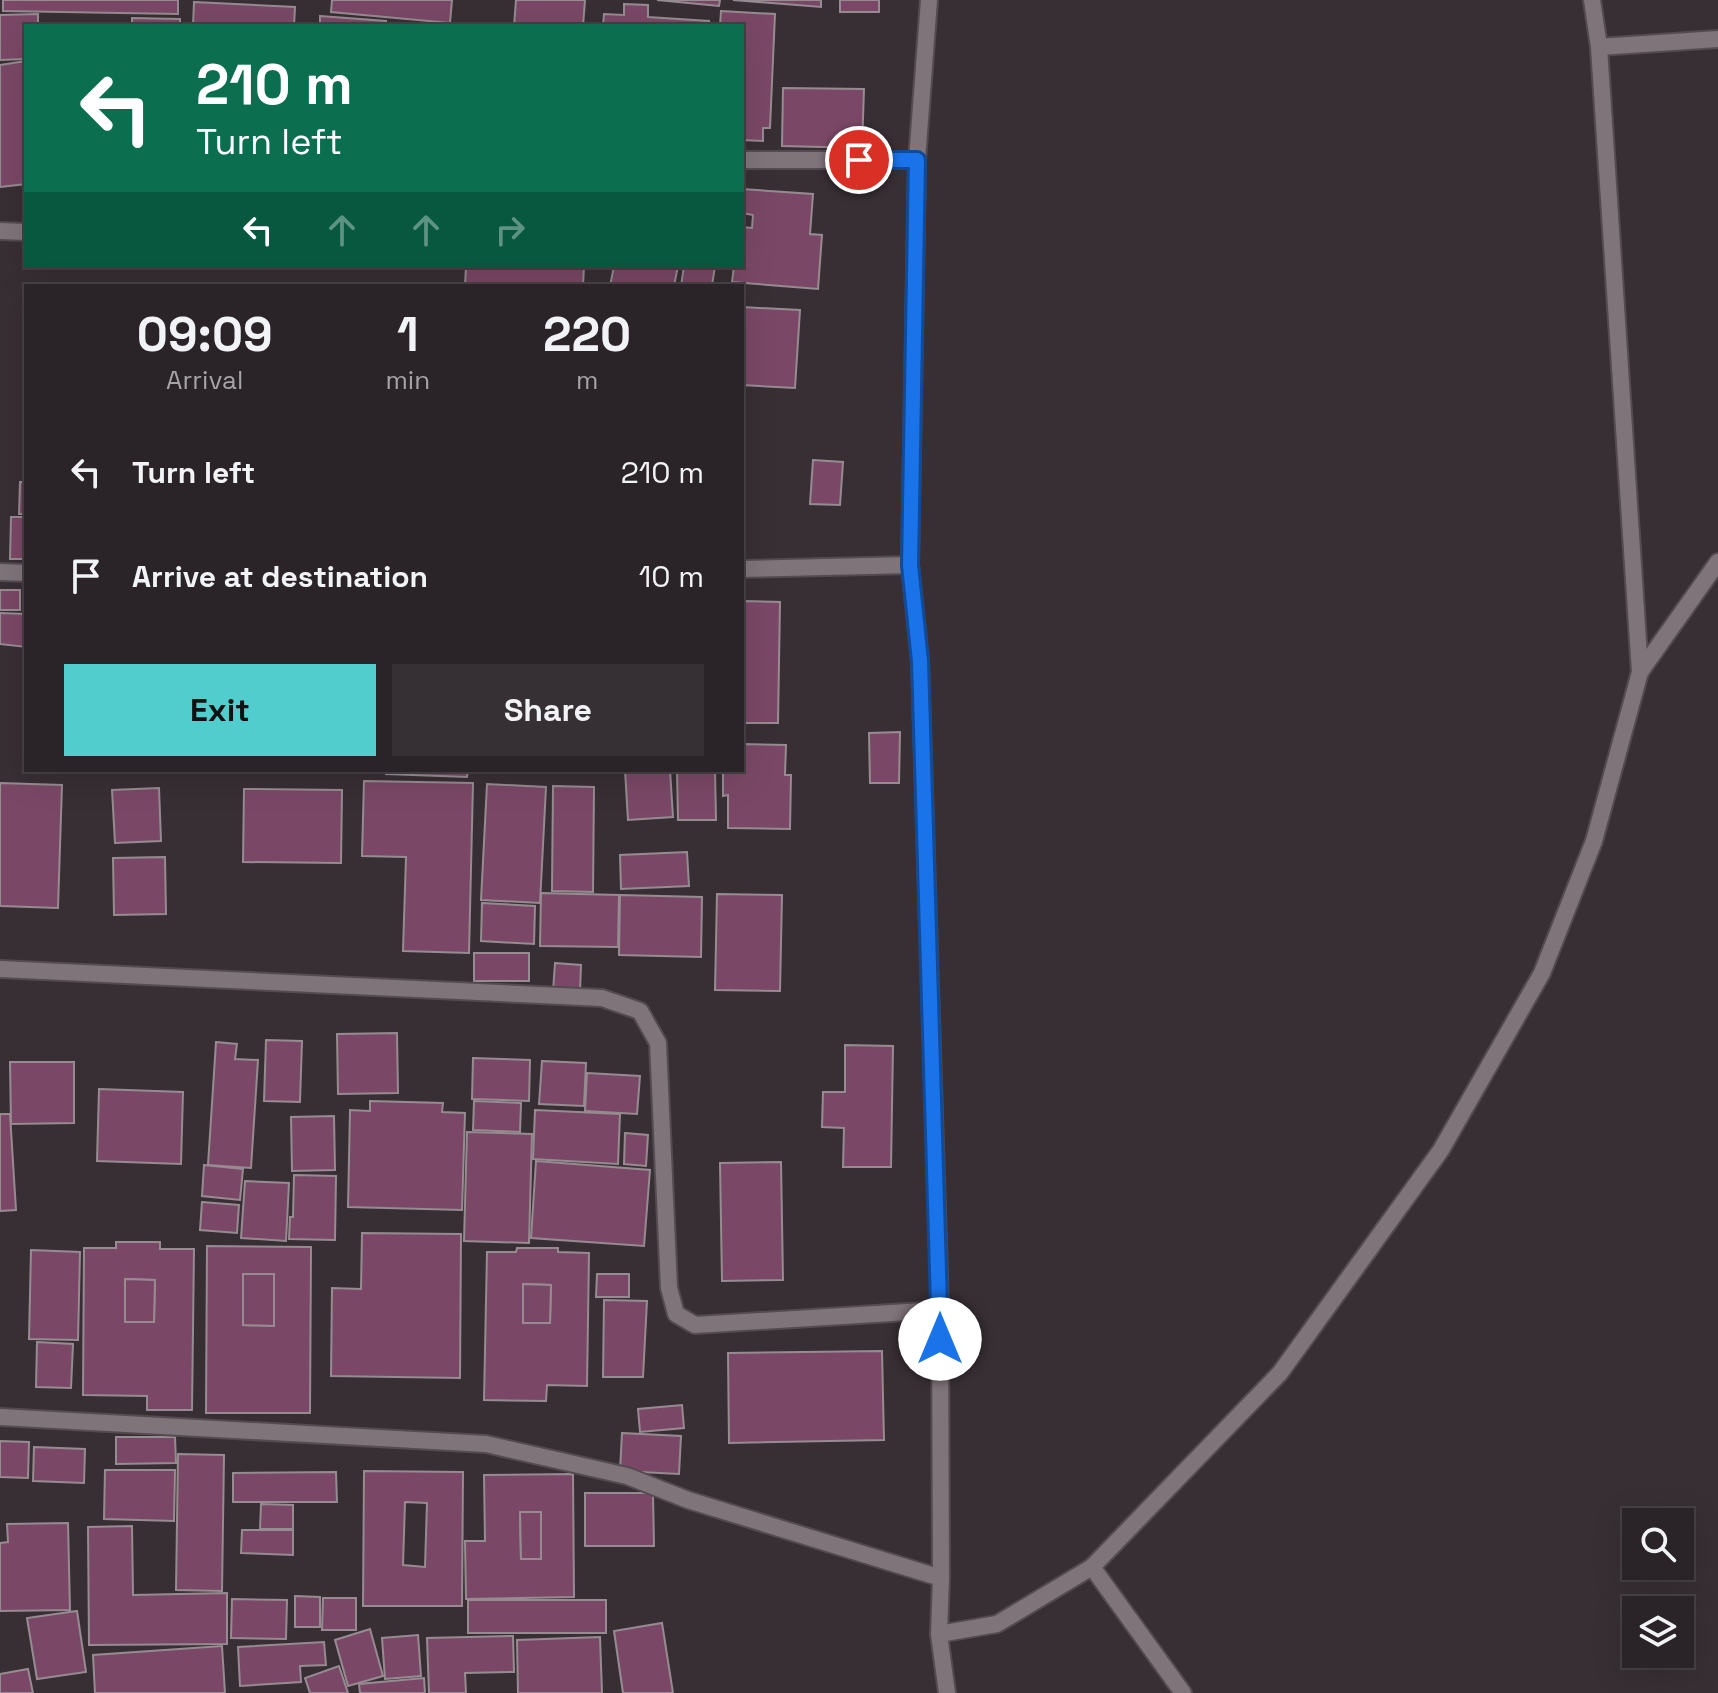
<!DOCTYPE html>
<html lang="en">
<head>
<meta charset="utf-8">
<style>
  :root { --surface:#2a2327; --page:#362f33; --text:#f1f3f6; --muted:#a5a4a7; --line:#464044; --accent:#52cdce }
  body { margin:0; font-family:"Space Grotesk",sans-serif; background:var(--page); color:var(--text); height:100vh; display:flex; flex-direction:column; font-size:30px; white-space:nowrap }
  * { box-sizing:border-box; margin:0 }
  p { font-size:26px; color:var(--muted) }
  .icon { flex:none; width:44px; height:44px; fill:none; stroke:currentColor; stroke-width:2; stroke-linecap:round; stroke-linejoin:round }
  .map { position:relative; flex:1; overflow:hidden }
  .panel { position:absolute; left:24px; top:284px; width:720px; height:488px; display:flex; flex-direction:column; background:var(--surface); border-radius:0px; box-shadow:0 8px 32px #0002,0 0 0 2px var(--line) }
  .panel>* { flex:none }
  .top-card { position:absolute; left:24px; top:24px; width:720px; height:244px; border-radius:0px; box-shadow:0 8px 32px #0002,0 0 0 2px var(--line); background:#0b6e4f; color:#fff; overflow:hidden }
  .controls { position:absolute; left:1622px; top:1508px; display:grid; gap:16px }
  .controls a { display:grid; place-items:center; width:72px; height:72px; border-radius:0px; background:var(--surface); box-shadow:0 8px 32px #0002,0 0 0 2px var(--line); font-size:40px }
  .pin { position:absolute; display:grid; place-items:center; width:68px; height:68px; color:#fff; margin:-34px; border:4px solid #fff; border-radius:50%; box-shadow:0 2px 8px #0007 }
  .me { position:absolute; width:88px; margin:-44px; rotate:0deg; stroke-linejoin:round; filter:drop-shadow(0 0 6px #0008) }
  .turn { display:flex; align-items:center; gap:28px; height:168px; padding:0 40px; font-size:36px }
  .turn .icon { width:104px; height:104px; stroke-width:2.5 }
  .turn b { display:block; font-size:56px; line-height:68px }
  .lanes { display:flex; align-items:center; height:76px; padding:0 40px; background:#0003; justify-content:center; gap:40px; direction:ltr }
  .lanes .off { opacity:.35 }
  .eta { display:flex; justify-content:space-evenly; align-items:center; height:136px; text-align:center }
  .eta b { font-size:48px; font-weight:800; line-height:56px }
  .primary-button { display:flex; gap:16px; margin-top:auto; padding:16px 40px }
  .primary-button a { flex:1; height:92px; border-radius:0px; background:var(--accent); color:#111; font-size:32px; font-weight:800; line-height:92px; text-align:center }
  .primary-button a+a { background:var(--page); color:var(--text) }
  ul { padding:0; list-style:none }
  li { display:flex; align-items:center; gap:24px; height:104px; padding:0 40px }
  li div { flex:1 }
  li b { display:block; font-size:30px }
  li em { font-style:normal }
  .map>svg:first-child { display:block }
  .building { fill:#7a4866; stroke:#968b91; stroke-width:2; fill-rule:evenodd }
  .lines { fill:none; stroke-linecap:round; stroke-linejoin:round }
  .street-casing { stroke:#534b4f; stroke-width:20 }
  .street { stroke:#7f747a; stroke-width:16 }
  .route-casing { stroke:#114b97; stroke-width:20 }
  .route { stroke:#1a73e8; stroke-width:14 }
</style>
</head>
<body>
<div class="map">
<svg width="1718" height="1693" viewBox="0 0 1718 1693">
  <rect width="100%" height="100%" fill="#382f34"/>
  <g class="building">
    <polygon points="3,0 178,0 178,14 3,11"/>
    <polygon points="332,0 452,0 450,23 331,12"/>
    <polygon points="516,0 585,0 583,26 514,26"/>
    <polygon points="657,0 720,0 719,6"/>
    <polygon points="733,0 821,0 821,7"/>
    <rect x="840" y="0" width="39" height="12"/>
    <polygon points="194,2 295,7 294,26 193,26"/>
    <polygon points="624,4 648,5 648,17 709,21 709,26 603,26 604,14 624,15"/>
    <polygon points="721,11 775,14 770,128 763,128 763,141 742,140 742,26 720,26"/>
    <polygon points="38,14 38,26 26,26 26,59 0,60 0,15"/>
    <polygon points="320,16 386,21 386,26 320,26"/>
    <polygon points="132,18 180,19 180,26 132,26"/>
    <polygon points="26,61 26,184 0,187 0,65"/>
    <polygon points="783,88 864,89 862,148 782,146"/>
    <polygon points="742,189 813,194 810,234 822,235 818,289 732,282 734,266 742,266 742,227 752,228 753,215 742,213"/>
    <polygon points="466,266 584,266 583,286 465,286"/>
    <polygon points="614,266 678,266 674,286 610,286"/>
    <polygon points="684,266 715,266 712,286 681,286"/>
    <polygon points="742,307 800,310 795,388 742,385"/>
    <polygon points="813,460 843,462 840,505 810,504"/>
    <polygon points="20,482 26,482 26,514 19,514"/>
    <polygon points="11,517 26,517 26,559 10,559"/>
    <rect x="0" y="590" width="20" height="20"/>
    <polygon points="742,601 780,602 778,723 742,723"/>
    <polygon points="0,613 26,614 26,647 0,644"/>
    <polygon points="900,732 899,783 870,783 869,733"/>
    <polygon points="742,744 786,745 785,775 791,775 790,829 728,828 728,795 723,796 723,770 742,770"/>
    <polygon points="386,770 468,770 467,777 386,774"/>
    <polygon points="481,770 594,770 594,773 481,772"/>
    <polygon points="625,770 670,770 673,817 628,820"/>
    <polygon points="677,770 715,770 716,820 678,820"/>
    <polygon points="364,781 473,783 469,953 403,951 406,857 362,856"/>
    <polygon points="0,783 62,785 58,908 0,906"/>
    <polygon points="487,784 546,787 540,903 481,900"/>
    <polygon points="553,786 594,787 593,892 552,891"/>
    <polygon points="159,788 161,841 115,843 112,790"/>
    <polygon points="244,789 342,790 341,863 243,862"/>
    <polygon points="687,852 689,886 621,889 620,855"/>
    <polygon points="165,857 166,914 114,915 113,858"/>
    <polygon points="541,893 619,895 618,947 540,946"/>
    <polygon points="717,894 782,895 780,991 715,990"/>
    <polygon points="620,895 702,897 701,957 619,955"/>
    <polygon points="482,903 535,906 534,944 481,941"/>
    <rect x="474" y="953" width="55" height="28"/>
    <polygon points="555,963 581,965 580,993 553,991"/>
    <polygon points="397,1033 398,1093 338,1094 337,1034"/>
    <polygon points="266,1040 302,1041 300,1102 264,1101"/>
    <polygon points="216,1042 237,1044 235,1059 258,1060 251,1168 208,1165"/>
    <polygon points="845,1045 893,1046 891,1167 843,1167 844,1128 822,1127 823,1092 845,1092"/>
    <polygon points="473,1058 530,1060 529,1101 472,1099"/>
    <polygon points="542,1061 586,1063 584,1106 539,1104"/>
    <polygon points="10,1062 74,1062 74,1123 11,1124"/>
    <polygon points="587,1073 640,1076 637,1114 585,1111"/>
    <polygon points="99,1089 183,1092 181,1164 97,1161"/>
    <polygon points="370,1101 443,1103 442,1112 465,1113 462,1210 348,1207 350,1110 370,1111"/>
    <polygon points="474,1101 521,1103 520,1132 473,1130"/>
    <polygon points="535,1110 620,1114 618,1164 533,1159"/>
    <polygon points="0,1114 10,1114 16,1210 0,1211"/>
    <polygon points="334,1116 335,1170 292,1171 291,1117"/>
    <polygon points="467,1132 532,1134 529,1243 464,1241"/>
    <polygon points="625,1133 648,1135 646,1166 624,1164"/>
    <polygon points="536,1161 650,1170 644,1246 531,1238"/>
    <polygon points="781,1162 783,1280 722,1281 720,1163"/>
    <polygon points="204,1165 243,1169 240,1200 202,1196"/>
    <polygon points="294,1175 336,1176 335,1240 289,1239 290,1217 293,1217"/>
    <polygon points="245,1181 289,1183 286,1241 241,1238"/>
    <polygon points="202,1202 239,1205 237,1233 200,1230"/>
    <polygon points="362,1233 461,1234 460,1378 331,1376 332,1288 361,1289"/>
    <path d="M 116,1242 L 160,1242 L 160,1249 L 194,1249 L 192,1410 L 147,1410 L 147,1396 L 83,1395 L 84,1248 L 116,1248 ZM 125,1279 L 155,1280 L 154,1322 L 125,1322 Z"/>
    <path d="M 207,1246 L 311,1247 L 310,1413 L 206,1413 ZM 243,1274 L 274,1274 L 274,1326 L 243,1325 Z"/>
    <path d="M 517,1248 L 558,1248 L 558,1252 L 589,1253 L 587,1386 L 547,1385 L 546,1401 L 484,1400 L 487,1252 L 516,1252 ZM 523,1284 L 551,1285 L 550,1323 L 523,1323 Z"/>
    <polygon points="31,1250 80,1252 78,1340 29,1339"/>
    <polygon points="243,1274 274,1274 274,1326 243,1325"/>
    <polygon points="597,1274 629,1274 629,1297 596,1297"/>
    <polygon points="125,1279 155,1280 154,1322 125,1322"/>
    <polygon points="523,1284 551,1285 550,1323 523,1323"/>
    <polygon points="604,1300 647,1301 643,1377 603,1377"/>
    <polygon points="37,1342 73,1344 71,1388 36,1387"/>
    <polygon points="882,1351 884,1440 729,1443 728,1353"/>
    <polygon points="682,1405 684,1428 640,1432 638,1409"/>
    <polygon points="622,1433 681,1436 679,1474 620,1471"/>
    <polygon points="116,1437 175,1437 176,1463 116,1464"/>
    <polygon points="0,1441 29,1442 28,1478 0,1477"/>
    <polygon points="34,1447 85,1449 84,1483 33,1481"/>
    <polygon points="178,1454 224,1455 222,1591 176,1590"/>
    <polygon points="105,1470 175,1470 174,1521 104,1519"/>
    <path d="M 364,1471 L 463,1472 L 462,1606 L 363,1606 ZM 405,1502 L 427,1503 L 425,1567 L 403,1565 Z"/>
    <polygon points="336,1472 337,1502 233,1502 233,1473"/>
    <path d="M 573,1474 L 574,1597 L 466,1599 L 465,1541 L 485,1541 L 484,1475 ZM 520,1512 L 541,1512 L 541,1559 L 521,1559 Z"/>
    <polygon points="585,1493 653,1493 654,1546 585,1546"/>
    <polygon points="261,1504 293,1505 293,1529 260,1529"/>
    <polygon points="520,1512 541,1512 541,1559 521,1559"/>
    <polygon points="68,1523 70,1610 0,1611 0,1543 8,1542 7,1524"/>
    <polygon points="132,1526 133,1595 227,1593 227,1644 89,1645 88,1527"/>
    <polygon points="242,1530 293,1530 293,1555 241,1553"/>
    <polygon points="295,1596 320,1597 320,1627 295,1627"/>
    <polygon points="323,1598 356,1598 356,1630 322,1630"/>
    <polygon points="232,1599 287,1600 286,1639 231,1638"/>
    <rect x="468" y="1600" width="138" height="33"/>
    <polygon points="77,1611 86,1672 37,1679 27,1618"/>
    <polygon points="662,1623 673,1693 623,1693 614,1631"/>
    <polygon points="370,1629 383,1676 348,1686 335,1640"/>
    <polygon points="418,1635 421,1676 385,1679 382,1638"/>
    <polygon points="513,1636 514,1672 465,1673 466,1693 429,1693 427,1638"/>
    <polygon points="600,1637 602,1693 518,1693 517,1640"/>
    <polygon points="324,1642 326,1665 300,1666 301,1682 240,1686 238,1647"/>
    <polygon points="222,1646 225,1693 95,1693 93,1655"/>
    <polygon points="339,1666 348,1693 310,1693 305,1678"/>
    <polygon points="28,1669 33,1693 0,1693 0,1674"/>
    <polygon points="424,1678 425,1693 360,1693 359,1684"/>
  </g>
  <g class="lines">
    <g class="street-casing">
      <g id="street">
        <polyline points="929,0 917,160 910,565 920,661 940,1310 941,1578"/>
        <polyline points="1599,47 1718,39"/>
        <polyline points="742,160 917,160"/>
        <polyline points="0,231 26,232"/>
        <polyline points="742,569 910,565"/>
        <polyline points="0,572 26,573"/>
        <polyline points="1640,672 1718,562"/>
        <polyline points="0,969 602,998 640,1011 658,1043 669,1288 676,1314 695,1325 940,1310"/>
        <polyline points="0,1417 486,1444 627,1476 688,1500 941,1578 939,1634 947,1693"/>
        <polyline points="1092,1567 1183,1693"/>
        <polyline points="939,1634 997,1624 1092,1567 1280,1373 1441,1150 1542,973 1594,841 1640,672 1599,47 1592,0"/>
      </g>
    </g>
    <use href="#street" class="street"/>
  </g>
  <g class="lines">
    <g class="route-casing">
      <polyline id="route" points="859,160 917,160 910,565 920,661 940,1339"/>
    </g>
    <use href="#route" class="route"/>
  </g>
</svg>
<div class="controls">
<a><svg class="icon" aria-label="search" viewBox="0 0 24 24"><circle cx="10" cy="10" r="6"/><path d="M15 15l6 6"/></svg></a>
<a><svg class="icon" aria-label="layers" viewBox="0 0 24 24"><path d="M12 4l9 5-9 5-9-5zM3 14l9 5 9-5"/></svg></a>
</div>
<div class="pin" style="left:859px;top:160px;background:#d93025"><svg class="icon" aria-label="arrive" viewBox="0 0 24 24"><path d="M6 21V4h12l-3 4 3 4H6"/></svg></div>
<svg class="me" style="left:940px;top:1339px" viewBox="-20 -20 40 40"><circle r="19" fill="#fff"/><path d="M0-13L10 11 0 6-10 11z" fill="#1a73e8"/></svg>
<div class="top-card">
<div class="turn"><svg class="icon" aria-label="left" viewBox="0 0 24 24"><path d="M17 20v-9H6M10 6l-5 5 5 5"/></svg><div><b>210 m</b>Turn left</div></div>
<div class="lanes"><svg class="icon" aria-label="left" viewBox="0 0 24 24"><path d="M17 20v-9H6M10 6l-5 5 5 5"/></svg><svg class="icon off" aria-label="ahead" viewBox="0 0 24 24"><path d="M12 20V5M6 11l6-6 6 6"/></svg><svg class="icon off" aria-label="ahead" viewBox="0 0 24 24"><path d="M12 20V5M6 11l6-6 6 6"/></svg><svg class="icon off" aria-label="right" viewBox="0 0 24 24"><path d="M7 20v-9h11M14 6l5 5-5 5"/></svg></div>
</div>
<section class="panel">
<div class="eta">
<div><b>09:09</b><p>Arrival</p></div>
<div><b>1</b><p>min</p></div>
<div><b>220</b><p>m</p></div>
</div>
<ul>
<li><svg class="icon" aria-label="left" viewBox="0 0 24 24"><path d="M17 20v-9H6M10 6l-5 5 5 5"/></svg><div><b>Turn left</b></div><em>210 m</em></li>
<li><svg class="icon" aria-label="arrive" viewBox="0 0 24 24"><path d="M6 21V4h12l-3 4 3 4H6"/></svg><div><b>Arrive at destination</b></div><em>10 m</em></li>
</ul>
<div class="primary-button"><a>Exit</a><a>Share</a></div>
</section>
</div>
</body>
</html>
